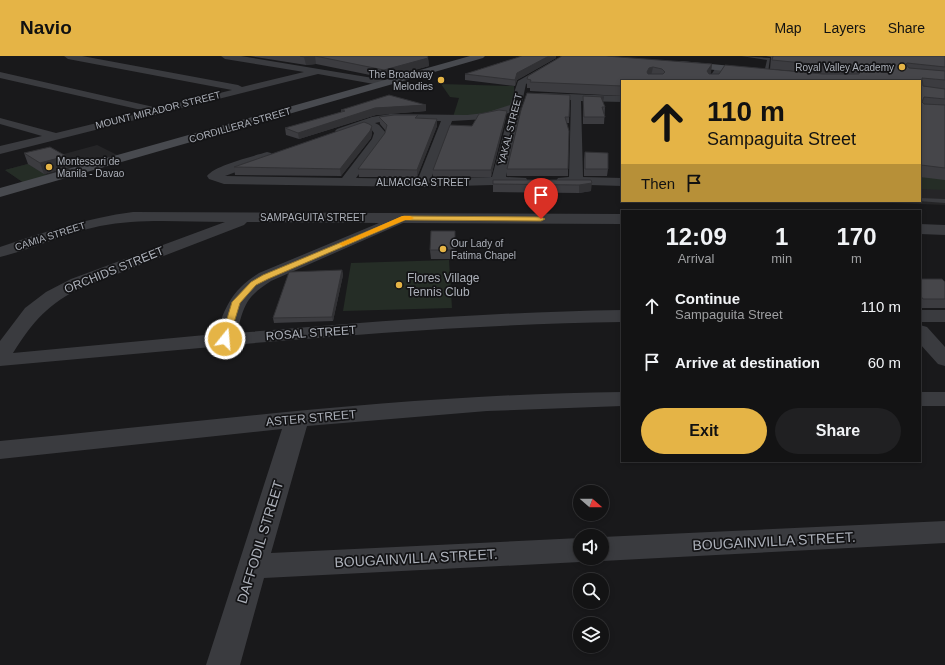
<!DOCTYPE html>
<html lang="en">
<head>
<meta charset="utf-8">
<style>
  :root { --surface:#131314; --page:#202022; --text:#f1f3f6; --muted:#9d9ea0; --line:#323234; --accent:#e5b446 }
  body { margin:0; font-family:Arial,sans-serif; background:var(--page); color:var(--text); height:100vh; display:flex; flex-direction:column; font-size:15px; white-space:nowrap }
  * { box-sizing:border-box; margin:0 }
  p { font-size:13px; color:var(--muted) }
  .icon { flex:none; width:22px; height:22px; fill:none; stroke:currentColor; stroke-width:2; stroke-linecap:round; stroke-linejoin:round }
  .map { position:relative; flex:1; overflow:hidden }
  .details { position:absolute; left:621px; top:154px; width:300px; height:252px; display:flex; flex-direction:column; background:var(--surface); border-radius:0px; box-shadow:0 2px 6px #0003,0 0 0 1px var(--line) }
  .details>* { flex:none }
  .guide { position:absolute; left:621px; top:24px; width:300px; height:122px; border-radius:0px; box-shadow:0 2px 6px #0003,0 0 0 1px var(--line); background:#e5b446; color:#111; overflow:hidden }
  .needle { width:26px; rotate:110deg }
  .controls { position:absolute; left:573px; top:429px; display:grid; gap:8px }
  .controls a { display:grid; place-items:center; width:36px; height:36px; border-radius:50%; background:var(--surface); box-shadow:0 2px 6px #0003,0 0 0 1px var(--line); font-size:20px }
  .pin { position:absolute; display:grid; place-items:center; width:34px; height:34px; color:#fff; margin:-41px -17px; border-radius:50% 50% 50% 0; rotate:-45deg; box-shadow:0 0 4px #0007 }
  .pin .icon { rotate:45deg }
  .me { position:absolute; width:44px; margin:-22px; rotate:17deg; stroke-linejoin:round; filter:drop-shadow(0 0 3px #0008) }
  .turn { display:flex; align-items:center; gap:14px; height:84px; padding:0 20px; font-size:18px }
  .turn .icon { width:52px; height:52px; stroke-width:2.5 }
  .turn b { display:block; font-size:28px; line-height:34px }
  .then { display:flex; align-items:center; height:38px; padding:0 20px; background:#0003; gap:8px; font-size:15px }
  .eta { display:flex; justify-content:space-evenly; align-items:center; height:68px; text-align:center }
  .eta b { font-size:24px; font-weight:700; line-height:28px }
  .cta { display:flex; gap:8px; margin-top:auto; padding:8px 20px }
  .cta a { flex:1; height:46px; border-radius:24px; background:var(--accent); color:#111; font-size:16px; font-weight:700; line-height:46px; text-align:center }
  .cta a+a { background:var(--page); color:var(--text) }
  ul { padding:0; list-style:none }
  li { display:flex; align-items:center; gap:12px; height:56px; padding:0 20px }
  li div { flex:1 }
  li b { display:block; font-size:15px }
  li em { font-style:normal }
  header { display:flex; align-items:center; gap:24px; box-sizing:border-box; height:56px; padding:0 20px; background:var(--accent); color:#111 }
  header strong { font-size:19px }
  nav { display:flex; gap:22px; margin-inline-start:auto; font-size:14px }
  .map>svg:first-child { display:block }
  .built { fill:#252527 }
  .green { fill:#252d26 }
  .lines { fill:none; stroke-linecap:round; stroke-linejoin:round }
  .lane { fill:#3a3b3f; fill-rule:evenodd }
  .street { fill:#3a3b3f; fill-rule:evenodd }
  .secondary { fill:#484a4f; fill-rule:evenodd }
  .wall { fill:#3c3c40 }
  .shaded-wall { fill:#313134 }
  .building { fill:#46464a; stroke:#313134; fill-rule:evenodd }
  .route { fill:#e5b446; stroke:#95752e }
  .slow { fill:#f59e0b }
  .poi-dot { fill:#e5b446; stroke:#141416; stroke-width:1.5 }
  .labels { text-anchor:middle; dominant-baseline:central; stroke-width:3.5; stroke-linejoin:round; paint-order:stroke }
  .far-poi-label { font-size:10px; fill:#acb0b9; stroke:#141416; text-anchor:end }
  .far-street-label { font-size:10px; fill:#acb0b9; stroke:#141416 }
  .street-label { font-size:12px; fill:#acb0b9; stroke:#141416 }
  .poi-label { font-size:12px; fill:#acb0b9; stroke:#141416; text-anchor:start }
  .near-street-label { font-size:14px; fill:#acb0b9; stroke:#141416 }
</style>
</head>
<body>
<header>
<strong>Navio</strong>
<nav><a>Map</a><a>Layers</a><a>Share</a></nav>
</header>
<div class="map">
<svg width="945" height="609" viewBox="0 0 945 609">
  <rect width="100%" height="100%" fill="#19191b"/>
  <g class="built">
    <polygon points="920,51 945,53 945,149 840,145 920,145"/>
    <polygon points="97,89 119,100 24,127 5,114"/>
  </g>
  <g class="green">
    <path d="M 441,28 L 514,30 C 514,35 515,45 511,49 C 501,58 466,60 453,61 L 459,42 L 450,41 Z"/>
    <polygon points="920,78 945,80 945,134 920,133"/>
    <polygon points="28,108 48,120 24,127 5,114"/>
    <polygon points="449,204 452,252 343,255 351,207"/>
  </g>
  <g class="lines">
    <g class="lane">
      <polygon points="741,0 770,2 768,17 766,18 764,17 767,4"/>
      <polygon points="920,142 945,143 945,147 918,145 920,145"/>
    </g>
    <g class="street">
      <polygon points="64,0 82,0 238,29 242,31 304,16 225,3 221,0 241,0 385,24 390,27 385,30 318,18 0,98 0,90 42,80 0,68 0,62 56,77 146,55 0,22 0,16 158,52 232,34 68,3"/>
      <path d="M 562,0 L 572,0 L 526,28 L 506,121 L 526,122 L 528,125 L 526,128 L 423,131 L 224,128 L 209,123 L 207,120 C 215,109 254,100 267,96 L 271,97 L 273,100 L 271,103 L 225,120 L 342,122 L 372,83 L 374,77 L 371,73 L 365,71 L 341,79 L 337,77 L 335,75 L 337,73 L 372,61 L 390,58 L 467,59 L 485,57 L 510,49 L 518,25 ZM 509,57 L 492,121 L 431,123 L 452,65 L 486,63 ZM 390,64 L 441,65 L 418,123 L 356,122 L 384,83 L 386,77 L 379,69 L 375,67 Z"/>
      <polygon points="720,9 725,12 717,25 707,25 717,10"/>
      <polygon points="541,37 622,40 622,46 581,45 583,121 622,122 622,130 558,128 556,125 558,122 569,121 571,44 537,42 536,40"/>
      <path d="M 133,156 L 622,158 L 622,168 L 403,167 L 271,225 C 246,241 244,249 237,277 C 365,266 493,256 622,254 L 622,266 C 414,269 207,292 0,310 L 0,285 L 25,252 L 46,236 L 71,223 L 225,166 C 183,166 141,162 100,170 C 65,177 34,193 0,201 L 0,191 C 44,176 87,162 133,156 ZM 247,166 L 379,167 L 259,217 C 232,234 226,249 216,278 L 13,297 C 33,265 49,247 83,231 L 244,169 Z"/>
      <polygon points="920,168 945,169 945,179 920,178"/>
      <rect x="920" y="254" width="25" height="12"/>
      <polygon points="920,269 927,271 945,291 945,310 938,308 920,288"/>
      <path d="M 622,336 L 622,350 L 487,355 L 307,370 L 271,497 L 580,482 L 580,502 L 590,502 L 580,506 L 264,522 L 240,609 L 206,609 L 282,373 L 0,403 L 0,385 C 207,365 414,338 622,336 Z"/>
      <rect x="920" y="336" width="25" height="14"/>
      <polygon points="945,465 945,487 602,505 594,502 602,502 602,481"/>
    </g>
    <g class="secondary">
      <polygon points="470,0 485,0 483,2 0,141 0,132"/>
      <polygon points="681,5 752,12 757,15 752,18 678,10 676,8"/>
    </g>
  </g>
  <g class="wall">
    <polygon points="250,0 427,0 428,2 429,10 385,22 316,8 306,9"/>
    <polygon points="522,0 556,0 556,2 517,24 515,30 465,24 465,18"/>
    <polygon points="562,0 712,8 710,18 816,17 770,13 771,1 766,0 945,0 945,124 920,121 920,25 622,25 622,40 530,35 530,32 527,32 527,23"/>
    <polygon points="583,40 603,47 605,51 604,68 583,68"/>
    <polygon points="426,49 426,55 376,59 299,83 286,79 285,72 341,56 341,54"/>
    <polygon points="521,54 569,61 569,67 567,67 568,113 568,120 507,120 507,113"/>
    <polygon points="379,61 418,63 437,70 417,121 359,121 358,113 385,77 385,74 380,68"/>
    <polygon points="506,61 491,121 433,122 433,114"/>
    <polygon points="372,77 371,82 341,120 235,119 234,111"/>
    <polygon points="585,96 608,113 607,120 584,120 584,103"/>
    <polygon points="24,97 69,111 44,118 28,108"/>
    <polygon points="493,124 591,124 591,135 579,137 493,136"/>
    <polygon points="455,175 455,203 431,203 430,194"/>
    <polygon points="342,214 343,219 333,265 274,267 273,262"/>
    <polygon points="920,223 945,226 945,252 920,252"/>
  </g>
  <g class="shaded-wall">
    <polygon points="315,0 316,8 306,9 304,1"/>
    <polygon points="549,0 556,0 556,2 517,24 515,30 515,24 517,17"/>
    <polygon points="428,2 429,10 385,22 384,14"/>
    <polygon points="712,8 711,17 706,24 707,15"/>
    <polygon points="653,11 651,20 648,21 647,16 649,12"/>
    <polygon points="601,41 604,41 603,47"/>
    <polygon points="426,49 426,55 376,59 299,83 298,77 375,52"/>
    <polygon points="507,55 506,61 491,121 491,114"/>
    <polygon points="437,63 437,70 417,121 417,114"/>
    <polygon points="372,70 372,77 371,82 341,120 340,113"/>
    <polygon points="66,100 69,111 44,118 40,107"/>
    <polygon points="592,127 591,135 579,137 579,129"/>
    <polygon points="342,214 343,219 333,265 332,261"/>
  </g>
  <g class="building">
    <polygon points="300,0 427,0 428,2 384,14 315,0 304,1"/>
    <polygon points="522,0 549,0 517,17 515,24 465,18"/>
    <path d="M 562,0 L 606,0 L 712,8 L 707,15 L 709,18 L 719,18 L 725,9 L 823,18 L 859,18 L 860,15 L 854,12 L 772,4 L 773,0 L 945,0 L 945,11 L 907,7 L 906,8 L 909,12 L 945,15 L 945,24 L 922,22 L 923,30 L 945,33 L 945,43 L 924,41 L 922,46 L 924,48 L 945,49 L 945,112 L 921,109 L 920,107 L 920,25 L 622,25 L 622,30 L 530,26 L 531,24 L 527,23 L 528,20 ZM 653,11 L 662,13 L 665,16 L 663,18 L 648,18 L 647,16 L 649,12 Z"/>
    <polygon points="527,37 570,39 569,61 565,61 569,75 568,113 507,113 521,54"/>
    <polygon points="389,39 426,49 375,52 298,77 285,72 345,55 341,54"/>
    <polygon points="583,40 604,41 601,41 605,51 602,51 605,61 584,61"/>
    <polygon points="499,54 507,55 491,114 433,114 450,69 472,70 479,58"/>
    <polygon points="394,59 418,59 415,62 437,63 417,114 358,113 385,77 387,69 379,61"/>
    <polygon points="364,66 369,68 372,70 370,75 340,113 234,111"/>
    <polygon points="50,91 66,100 40,107 24,97"/>
    <polygon points="585,96 608,97 608,113 585,113"/>
    <polygon points="493,124 591,124 592,127 579,129 493,128"/>
    <polygon points="431,175 455,175 455,194 430,194"/>
    <polygon points="342,214 332,261 273,262 289,216"/>
    <polygon points="920,223 942,223 945,226 945,243 923,243 920,239"/>
  </g>
  <polygon class="route" points="404,160 541,161 545,163 541,165 405,164 268,223 256,229 240,247 229,283 225,286 221,283 232,246 251,226 263,219"/>
  <polygon class="slow" points="402,160 410,160 414,162 410,164 405,164 345,189 343,190 339,188"/>
  <g class="poi-dot">
    <circle cx="902" cy="11" r="4"/>
    <circle cx="441" cy="24" r="4"/>
    <circle cx="49" cy="111" r="4"/>
    <circle cx="443" cy="193" r="4"/>
    <circle cx="399" cy="229" r="4"/>
  </g>
  <g class="labels">
    <g class="far-poi-label">
      <text x="894" y="11">Royal Valley Academy</text>
      <text x="433" y="18">The Broadway<tspan x="433" dy="12">Melodies</tspan></text>
      <text x="57" y="105" text-anchor="start">Montessori de<tspan x="57" dy="12">Manila - Davao</tspan></text>
      <text x="451" y="187" text-anchor="start">Our Lady of<tspan x="451" dy="12">Fatima Chapel</tspan></text>
    </g>
    <g class="far-street-label">
      <text transform="translate(158 54) rotate(-14)">MOUNT MIRADOR STREET</text>
      <text transform="translate(240 69) rotate(-16)">CORDILLERA STREET</text>
      <text transform="translate(510 73) rotate(-76)">YAKAL STREET</text>
      <text x="423" y="126">ALMACIGA STREET</text>
      <text x="313" y="161">SAMPAGUITA STREET</text>
      <text transform="translate(50 180) rotate(-18)">CAMIA STREET</text>
    </g>
    <g class="street-label">
      <text transform="translate(114 214) rotate(-22)">ORCHIDS STREET</text>
      <text transform="translate(311 277) rotate(-4)">ROSAL STREET</text>
      <text transform="translate(311 362) rotate(-5)">ASTER STREET</text>
    </g>
    <g class="poi-label">
      <text x="407" y="222">Flores Village<tspan x="407" dy="14">Tennis Club</tspan></text>
    </g>
    <g class="near-street-label">
      <text transform="translate(774 485) rotate(-3)">BOUGAINVILLA STREET.</text>
      <text transform="translate(260 486) rotate(-73)">DAFFODIL STREET</text>
      <text transform="translate(416 502) rotate(-3)">BOUGAINVILLA STREET.</text>
    </g>
  </g>
</svg>
<div class="controls">
<a><svg class="needle" viewBox="-14 -14 28 28"><path d="M0-13l5 13h-10z" fill="#e53935"/><path d="M0 13l5-13h-10z" fill="#9d9ea0"/></svg></a>
<a><svg class="icon" aria-label="sound" viewBox="0 0 24 24"><path d="M4 9h4l5-4v14l-5-4H4zM17 9q2 3 0 6"/></svg></a>
<a><svg class="icon" aria-label="search" viewBox="0 0 24 24"><circle cx="10" cy="10" r="6"/><path d="M15 15l6 6"/></svg></a>
<a><svg class="icon" aria-label="layers" viewBox="0 0 24 24"><path d="M12 4l9 5-9 5-9-5zM3 14l9 5 9-5"/></svg></a>
</div>
<div class="pin" style="left:541px;top:163px;background:#d93025"><svg class="icon" aria-label="arrive" viewBox="0 0 24 24"><path d="M6 21V4h12l-3 4 3 4H6"/></svg></div>
<svg class="me" style="left:225px;top:283px" viewBox="-20 -20 40 40"><circle r="17" fill="#e5b446" stroke="#fff" stroke-width="3"/><path d="M0-11L8 9 0 5-8 9z" fill="#fff"/></svg>
<div class="guide">
<div class="turn"><svg class="icon" aria-label="ahead" viewBox="0 0 24 24"><path d="M12 20V5M6 11l6-6 6 6"/></svg><div><b>110 m</b>Sampaguita Street</div></div>
<div class="then">Then<svg class="icon" aria-label="arrive" viewBox="0 0 24 24"><path d="M6 21V4h12l-3 4 3 4H6"/></svg></div>
</div>
<section class="details">
<div class="eta">
<div><b>12:09</b><p>Arrival</p></div>
<div><b>1</b><p>min</p></div>
<div><b>170</b><p>m</p></div>
</div>
<ul>
<li><svg class="icon" aria-label="ahead" viewBox="0 0 24 24"><path d="M12 20V5M6 11l6-6 6 6"/></svg><div><b>Continue</b><p>Sampaguita Street</p></div><em>110 m</em></li>
<li><svg class="icon" aria-label="arrive" viewBox="0 0 24 24"><path d="M6 21V4h12l-3 4 3 4H6"/></svg><div><b>Arrive at destination</b></div><em>60 m</em></li>
</ul>
<div class="cta"><a>Exit</a><a>Share</a></div>
</section>
</div>
</body>
</html>
